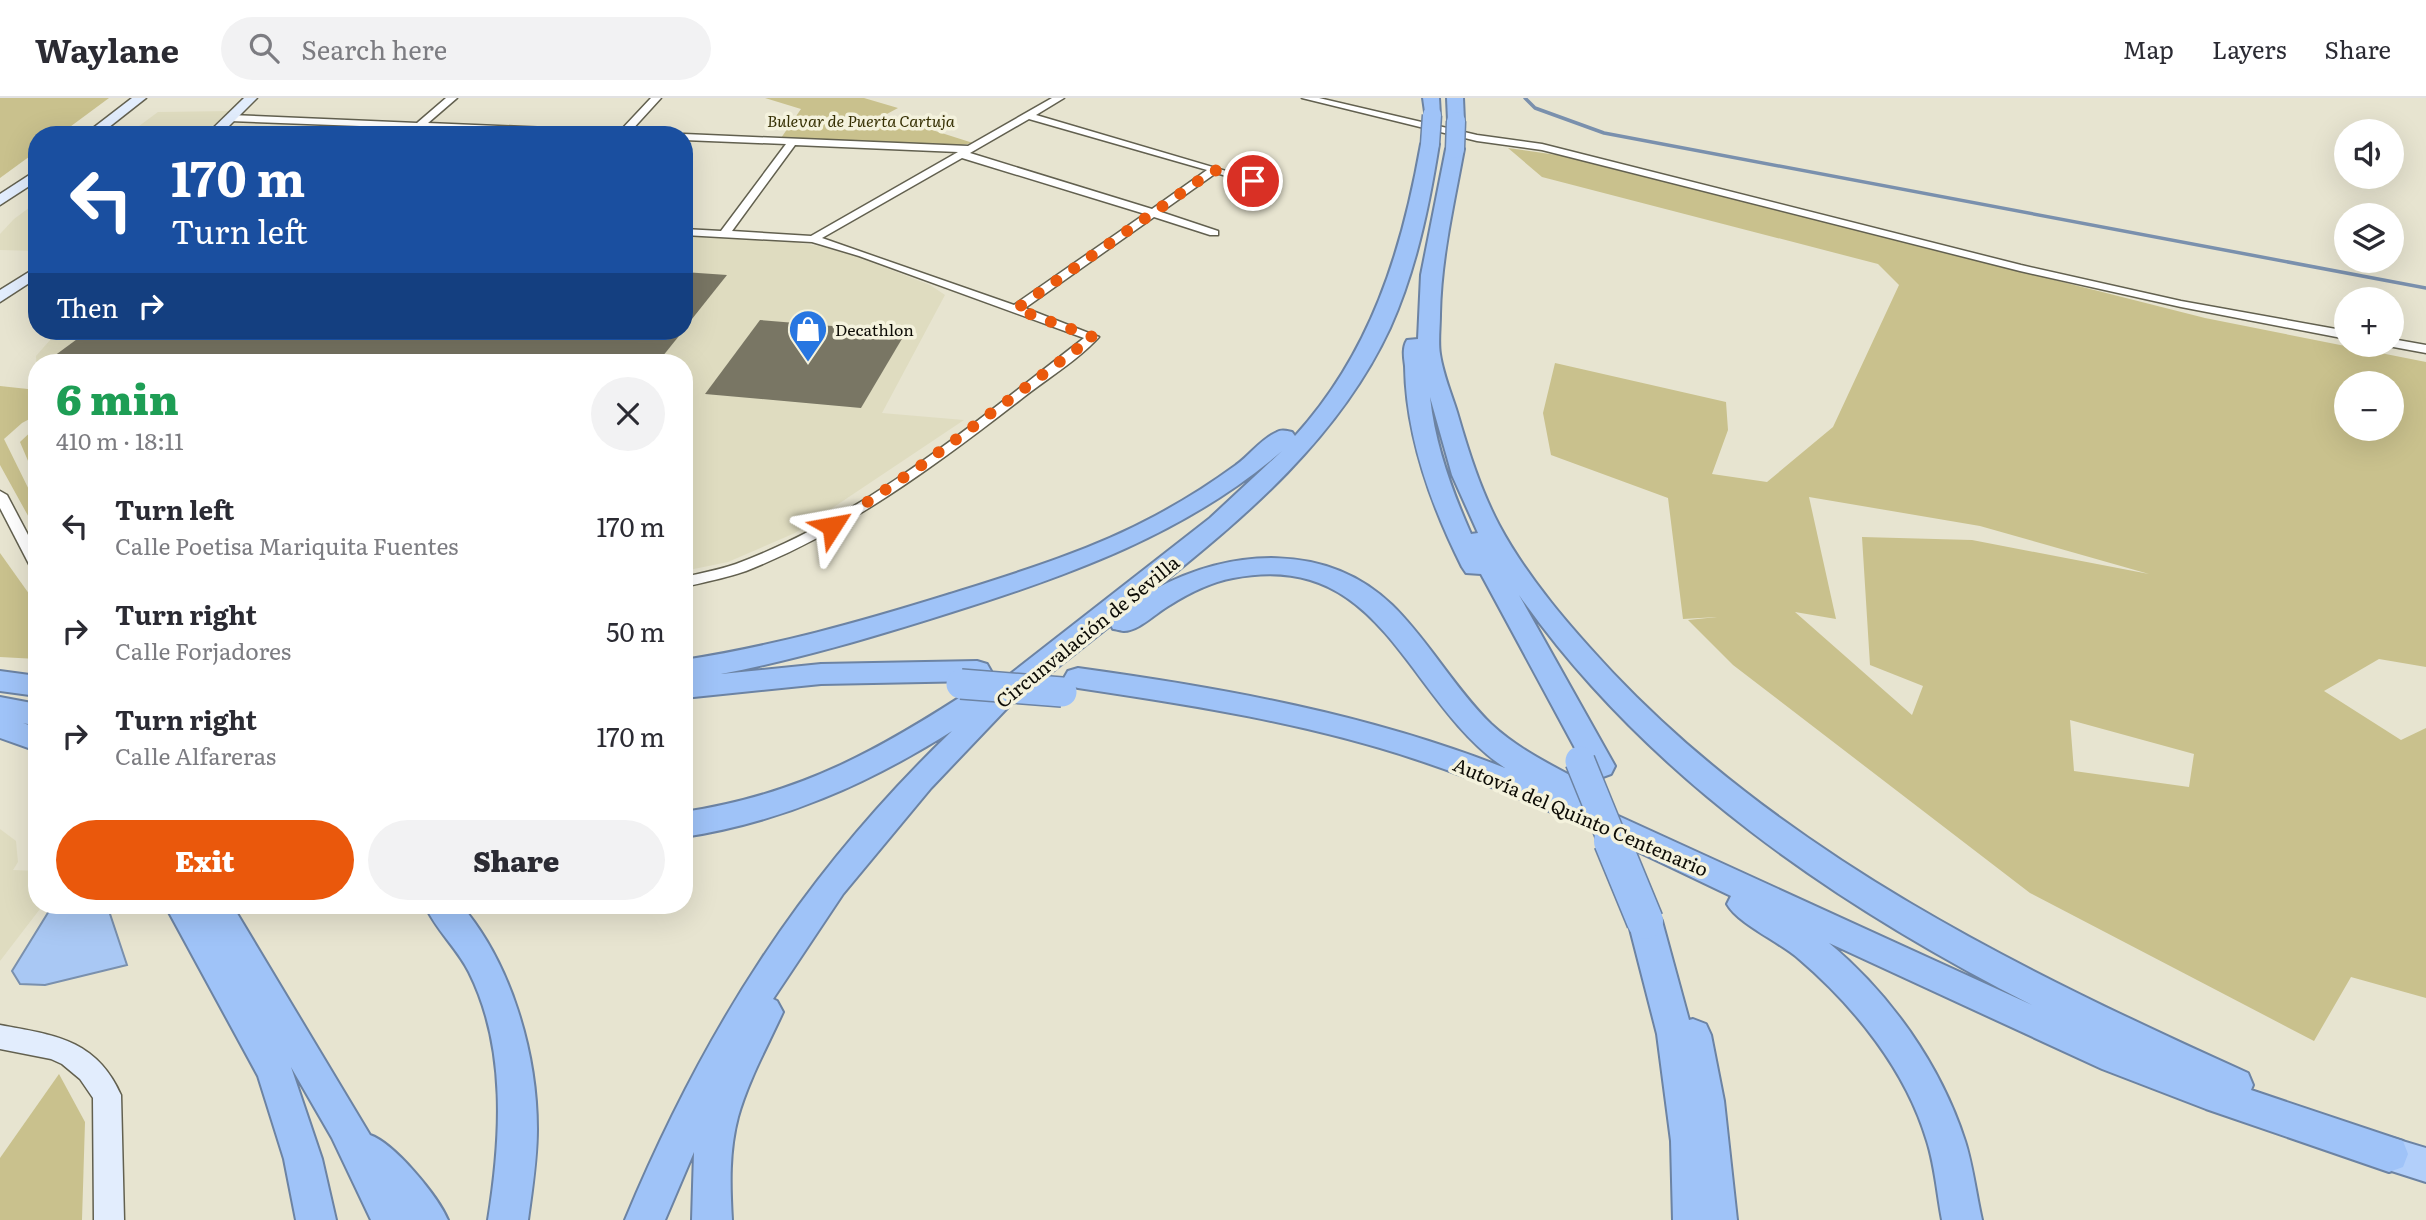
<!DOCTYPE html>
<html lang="en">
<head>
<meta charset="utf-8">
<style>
  :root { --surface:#fff; --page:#f2f2f3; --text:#2b2b33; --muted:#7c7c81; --line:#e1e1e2; --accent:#ea580c }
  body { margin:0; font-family:Literata,serif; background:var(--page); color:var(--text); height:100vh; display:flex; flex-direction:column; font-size:26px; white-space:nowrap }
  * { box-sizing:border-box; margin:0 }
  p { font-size:23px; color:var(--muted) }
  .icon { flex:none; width:38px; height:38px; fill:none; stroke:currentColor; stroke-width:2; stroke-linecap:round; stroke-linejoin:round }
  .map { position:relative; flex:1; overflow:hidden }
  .panel { position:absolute; left:28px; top:256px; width:665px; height:560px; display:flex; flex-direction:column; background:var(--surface); border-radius:28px; box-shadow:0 7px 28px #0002 }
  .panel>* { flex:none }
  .top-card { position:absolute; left:28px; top:28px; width:665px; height:214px; border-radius:28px; box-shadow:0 7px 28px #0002; background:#1a4fa0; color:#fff; overflow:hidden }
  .controls { position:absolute; left:2334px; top:21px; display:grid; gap:14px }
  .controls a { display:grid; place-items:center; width:70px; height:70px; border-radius:50%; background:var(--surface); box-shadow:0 7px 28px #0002; font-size:35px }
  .pin { position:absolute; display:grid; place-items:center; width:60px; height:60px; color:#fff; margin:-30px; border:4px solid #fff; border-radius:50%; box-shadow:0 2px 7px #0007 }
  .me { position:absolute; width:77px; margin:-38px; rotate:56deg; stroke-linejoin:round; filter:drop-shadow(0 0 5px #0008) }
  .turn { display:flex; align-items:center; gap:24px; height:147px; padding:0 28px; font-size:32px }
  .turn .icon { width:91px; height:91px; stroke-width:2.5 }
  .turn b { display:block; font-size:49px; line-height:60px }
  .then { display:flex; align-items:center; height:66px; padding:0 28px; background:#0003; gap:14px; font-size:26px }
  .round { display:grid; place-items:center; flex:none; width:74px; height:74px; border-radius:37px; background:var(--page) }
  .overview { display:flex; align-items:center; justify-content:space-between; height:119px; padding:0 28px }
  h1 { font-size:42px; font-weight:800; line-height:52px; color:#1e9e55 }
  .action { display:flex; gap:14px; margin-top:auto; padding:14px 28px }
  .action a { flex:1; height:80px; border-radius:42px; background:var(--accent); color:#fff; font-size:28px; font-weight:800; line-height:80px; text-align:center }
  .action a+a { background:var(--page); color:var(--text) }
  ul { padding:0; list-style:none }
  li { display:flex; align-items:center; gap:21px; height:105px; padding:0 28px }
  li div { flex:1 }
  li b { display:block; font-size:26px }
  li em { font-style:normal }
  header { display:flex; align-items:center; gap:42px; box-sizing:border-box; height:98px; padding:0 35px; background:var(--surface); border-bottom:2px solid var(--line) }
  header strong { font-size:33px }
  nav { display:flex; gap:38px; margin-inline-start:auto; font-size:24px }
  .search { width:490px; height:63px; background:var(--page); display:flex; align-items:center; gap:18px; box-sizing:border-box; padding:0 24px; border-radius:38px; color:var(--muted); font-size:26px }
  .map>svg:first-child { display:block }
  .built { fill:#dfdcc0 }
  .green { fill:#c9c18d; fill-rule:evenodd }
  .water { fill:#a9c8f4; stroke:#7a90ad; stroke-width:2 }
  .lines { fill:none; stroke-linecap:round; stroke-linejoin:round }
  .stream { stroke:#7a90ad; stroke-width:3.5 }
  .building { fill:#797664 }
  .minor-casing { stroke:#62604f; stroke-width:3 }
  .secondary-casing { stroke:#62604f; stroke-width:3 }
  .trunk-casing { stroke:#6c83a3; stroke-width:4 }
  .motorway-casing { stroke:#6c83a3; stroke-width:4 }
  .minor { fill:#fff; fill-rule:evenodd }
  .secondary { fill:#e2edfd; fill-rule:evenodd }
  .trunk { fill:#b2cffa; fill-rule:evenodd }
  .motorway { fill:#9fc3f8; fill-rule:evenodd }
  .motorway-bridge-far2-casing { stroke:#6c83a3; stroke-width:21; stroke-linecap:butt }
  .motorway-bridge-far1-casing { stroke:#6c83a3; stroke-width:32; stroke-linecap:butt }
  .motorway-bridge-casing { stroke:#6c83a3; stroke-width:39; stroke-linecap:butt }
  .motorway-bridge-far2 { stroke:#9fc3f8; stroke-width:18 }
  .motorway-bridge-far1 { stroke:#9fc3f8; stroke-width:29 }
  .motorway-bridge { stroke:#9fc3f8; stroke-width:36 }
  .route { stroke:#ea580c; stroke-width:12; stroke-dasharray:0 21.6 }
  .labels { text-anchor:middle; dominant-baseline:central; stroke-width:7; stroke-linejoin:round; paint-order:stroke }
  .far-park-label { font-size:16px; font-style:italic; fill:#373105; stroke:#f4f2dd }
  .far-poi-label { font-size:16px; fill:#0d0c06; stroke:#f4f2dd; text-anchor:start }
  .street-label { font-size:19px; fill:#0d0c06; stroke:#f4f2dd }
</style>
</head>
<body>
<header>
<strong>Waylane</strong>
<div class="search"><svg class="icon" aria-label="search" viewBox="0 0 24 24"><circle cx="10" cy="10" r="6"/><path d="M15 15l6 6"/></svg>Search here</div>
<nav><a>Map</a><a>Layers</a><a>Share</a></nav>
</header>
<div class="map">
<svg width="2426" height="1122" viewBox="0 0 2426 1122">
  <rect width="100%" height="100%" fill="#e7e4d0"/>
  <g class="built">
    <polygon points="229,13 202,37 127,37 158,14"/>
    <polygon points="37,104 37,153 0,152 0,136 14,121"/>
    <polygon points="684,138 788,143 824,149 858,159 930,187 945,197 882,315 964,322 795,435 728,464 684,473 684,264 37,264 37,275 36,258 58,233 684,233"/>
    <polygon points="0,731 16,743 18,764 13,772 37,773 37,807 43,807 0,863"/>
  </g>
  <g class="green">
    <polygon points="0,0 109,0 59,37 37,37 37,53 0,80"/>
    <polygon points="765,0 864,0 898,10 885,17 973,45 955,48 781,40 801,11"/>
    <path d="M 1508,50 L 1564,58 L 2205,220 L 2426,264 L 2426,569 L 2379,561 L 2324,593 L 2401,642 L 2426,630 L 2426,900 L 2351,879 L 2314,943 L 2030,795 L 1733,567 L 1688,522 L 1717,519 L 1683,521 L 1668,400 L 1551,357 L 1543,315 L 1555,265 L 1726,304 L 1728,332 L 1712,376 L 1767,384 L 1833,329 L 1899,187 L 1878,166 L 1542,79 ZM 2347,285 L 2392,285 L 2392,331 L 2347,331 ZM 1809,399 L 1980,428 L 2149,476 L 1972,442 L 1862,439 L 1870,567 L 1923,588 L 1912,617 L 1795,514 L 1836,521 ZM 2070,622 L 2194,656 L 2189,689 L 2074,673 Z"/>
    <polygon points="0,288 37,292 37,317 22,325 4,341 37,408 37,434 0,367"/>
    <polygon points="37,328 37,384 20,344"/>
    <polygon points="0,455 37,507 37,561 0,559"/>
    <polygon points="59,976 85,1024 82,1122 0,1122 0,1060"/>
  </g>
  <polygon class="water" points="60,807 103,807 108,810 127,867 45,887 20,886 12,873 49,813"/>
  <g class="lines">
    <polyline class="stream" points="1525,0 1535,10 1604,35 2426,190"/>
  </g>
  <g class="building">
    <polygon points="684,174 727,177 684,231"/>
    <polygon points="760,222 906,234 861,310 705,296"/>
    <polygon points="88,233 683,233 658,264 46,264"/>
  </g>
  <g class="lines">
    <g class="minor-casing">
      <g id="minor">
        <polygon points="446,0 457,0 428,25 620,33 651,0 661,0 630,34 645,37 564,37 422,31 417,33 413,30 230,23 225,20 230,17 417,25"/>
        <path d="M 1052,0 L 1064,0 L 1036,17 L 1277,88 L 1272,91 L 1216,75 L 1161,114 L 1218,133 L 1218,137 L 1210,137 L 1154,119 L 1025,210 L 1099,239 C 1077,263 1045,282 1020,302 C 935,368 847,433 746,473 C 726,480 705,484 684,489 L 684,479 C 701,475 719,472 736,466 C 867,417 975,324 1084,240 L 859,158 L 812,144 L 684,137 L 684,131 L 721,133 L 786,46 L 684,42 L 684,37 L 681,37 L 684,36 L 968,48 ZM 1029,21 L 1207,72 L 1152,111 L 970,55 ZM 795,47 L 958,54 L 811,138 L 732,133 ZM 962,60 L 1145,116 L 1014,207 L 822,140 Z"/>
        <polygon points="1302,0 1319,0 1477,37 1542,46 2021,167 2181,203 2347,233 2347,241 2181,209 2020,173 1542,52 1477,43"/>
        <polygon points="2392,241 2426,247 2426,255 2388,248 2392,247"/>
        <polygon points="0,393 7,397 37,454 37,473 30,468 0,410"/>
      </g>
    </g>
    <g class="secondary-casing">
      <g id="secondary">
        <polygon points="132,0 146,0 99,37 84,37"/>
        <polygon points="244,0 257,0 220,37 206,37"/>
        <polygon points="37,72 37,83 0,107 0,96"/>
        <polygon points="37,169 37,180 0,204 0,192"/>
        <path d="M 0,927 C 54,937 96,941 121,997 L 124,1122 L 94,1122 L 93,1000 L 80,981 L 62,966 L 51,961 L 0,951 Z"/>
      </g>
    </g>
    <g class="trunk-casing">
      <polygon id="trunk" points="2389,1039 2426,1050 2426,1084 2376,1068 2371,1056 2376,1044"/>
    </g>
    <g class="motorway-casing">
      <g id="motorway">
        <polygon points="1423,0 1439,0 1440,17 1438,21 1426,21"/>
        <polygon points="1447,0 1463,0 1464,23 1462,27 1456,28 1448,23"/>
        <path d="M 1430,41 L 1439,46 C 1429,109 1416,172 1390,230 C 1339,340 1246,418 1154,492 C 1229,450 1327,444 1392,507 C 1429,543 1454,590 1491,626 C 1518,651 1549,666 1581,683 L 1585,691 L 1579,700 L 2032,907 C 1837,808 1646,678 1519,497 L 1615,668 L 1611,676 L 1600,680 L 1589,676 L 1481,476 L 1466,475 L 1462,469 C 1431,407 1406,339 1405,268 C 1404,260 1402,250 1407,242 L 1418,241 L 1421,177 L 1446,51 L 1455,46 L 1461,47 L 1464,51 C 1454,106 1441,160 1440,216 C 1440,229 1438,244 1440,256 C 1443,276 1451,295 1457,314 C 1468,352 1480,391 1499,427 C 1528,481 1571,530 1613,575 C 1788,759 2020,872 2248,975 L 2253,987 L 2251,992 L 2403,1043 L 2408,1056 L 2403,1069 L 2389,1074 L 2206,1011 L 2102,971 L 1829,845 C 1890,896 1940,966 1965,1043 C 1973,1068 1976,1096 1982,1122 L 1942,1122 C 1937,1096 1935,1068 1927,1043 C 1906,972 1854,908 1799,861 C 1780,844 1738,826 1727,806 L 1731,798 C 1628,749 1524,697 1415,661 C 1306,625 1192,607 1078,590 L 1068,587 L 1064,580 L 1068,573 L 1078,570 C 1223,590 1368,616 1505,670 C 1405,602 1384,450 1233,480 C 1211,484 1189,495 1170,507 C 1157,514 1139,533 1124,533 C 1122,533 1115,531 1113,531 L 1111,527 L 1010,607 L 931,690 L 843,796 L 773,901 L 777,903 L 783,914 C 767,949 748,983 738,1019 C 729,1053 730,1087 732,1122 L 692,1122 L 694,1054 L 665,1122 L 625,1122 C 704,932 803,776 952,633 C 868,686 782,724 684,739 L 684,714 C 803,696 883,650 982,585 L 992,582 L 1000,584 L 1210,420 L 1282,353 C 1187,435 1070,477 952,514 C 876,538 800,561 721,576 L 821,566 L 977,563 L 987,566 L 991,573 L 987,580 L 977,583 L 821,586 L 684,600 L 684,562 C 774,548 860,524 947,497 C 1017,475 1090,453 1155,418 C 1183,403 1210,386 1236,367 C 1249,358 1262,340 1277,334 C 1282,331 1287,333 1292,334 L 1295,338 C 1370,256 1402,154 1421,46 ZM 1430,299 L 1452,377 L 1478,435 L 1471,436 C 1452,393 1435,347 1430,299 Z"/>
        <polygon points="0,573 37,578 37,598 0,593"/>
        <polygon points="0,599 37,606 37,628 23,625 37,630 37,653 0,640"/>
        <path d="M 165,807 L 232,807 L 370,1037 C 394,1045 438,1098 448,1122 L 371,1122 L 332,1040 L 291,969 L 322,1061 L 336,1122 L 296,1122 L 284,1061 L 258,978 Z"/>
        <path d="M 425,807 L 461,807 C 511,865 537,955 537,1031 C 537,1062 532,1092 528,1122 L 488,1122 C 501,1041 507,950 469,874 C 457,850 435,831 425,807 Z"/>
        <polygon points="1645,809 1657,813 1662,823 1689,922 1693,921 1706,926 1711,937 1724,1003 1737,1122 1673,1122 1671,1043 1657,936 1628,823 1633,813"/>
      </g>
    </g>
    <use href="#minor" class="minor"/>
    <use href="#secondary" class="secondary"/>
    <use href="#trunk" class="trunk"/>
    <use href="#motorway" class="motorway"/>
    <g class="motorway-bridge-far2-casing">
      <g id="motorway-bridge-far2">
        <polyline points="1430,46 1432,17"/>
        <polyline points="1455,51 1456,23"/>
      </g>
    </g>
    <g class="motorway-bridge-far1-casing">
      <g id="motorway-bridge-far1">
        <polyline points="961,586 1062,594"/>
        <polyline points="1580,663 1613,744"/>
      </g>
    </g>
    <g class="motorway-bridge-casing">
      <polyline id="motorway-bridge" points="1612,743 1645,823"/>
    </g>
    <use href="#motorway-bridge-far2" class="motorway-bridge-far2"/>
    <use href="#motorway-bridge-far1" class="motorway-bridge-far1"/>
    <use href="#motorway-bridge" class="motorway-bridge"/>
  </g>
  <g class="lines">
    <polyline class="route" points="832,428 919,369 1093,239 1016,211 1214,72 1253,83"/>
  </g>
  <defs>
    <g id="shop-pin" transform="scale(2.0125)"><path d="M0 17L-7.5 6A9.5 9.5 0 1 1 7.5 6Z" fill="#2776e1" stroke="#f4f2dd"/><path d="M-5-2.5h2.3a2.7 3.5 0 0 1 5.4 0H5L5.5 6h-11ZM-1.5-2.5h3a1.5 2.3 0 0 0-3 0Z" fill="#fff"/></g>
  </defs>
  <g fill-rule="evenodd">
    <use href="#shop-pin" x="808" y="231"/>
  </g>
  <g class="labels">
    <g class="far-park-label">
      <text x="861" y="22">Bulevar de Puerta Cartuja</text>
    </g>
    <g class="far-poi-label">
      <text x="835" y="231">Decathlon</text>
    </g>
    <g class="street-label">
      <text transform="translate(1087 533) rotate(-39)">Circunvalación de Sevilla</text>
      <text transform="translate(1581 718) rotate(23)">Autovía del Quinto Centenario</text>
    </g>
  </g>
</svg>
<div class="controls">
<a><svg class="icon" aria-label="sound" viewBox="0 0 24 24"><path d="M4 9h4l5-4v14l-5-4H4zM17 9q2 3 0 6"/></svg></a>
<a><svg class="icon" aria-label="layers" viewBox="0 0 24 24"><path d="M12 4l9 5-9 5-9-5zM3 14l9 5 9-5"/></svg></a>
<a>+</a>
<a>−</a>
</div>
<div class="pin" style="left:1253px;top:83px;background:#d93025"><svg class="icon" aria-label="arrive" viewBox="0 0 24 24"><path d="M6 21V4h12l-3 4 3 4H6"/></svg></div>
<svg class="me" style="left:832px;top:428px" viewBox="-20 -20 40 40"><path d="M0-17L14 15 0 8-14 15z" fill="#ea580c" stroke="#fff" stroke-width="4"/></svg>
<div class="top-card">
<div class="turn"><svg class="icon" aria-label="left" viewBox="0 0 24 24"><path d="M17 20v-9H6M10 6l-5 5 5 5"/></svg><div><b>170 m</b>Turn left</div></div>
<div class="then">Then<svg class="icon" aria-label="right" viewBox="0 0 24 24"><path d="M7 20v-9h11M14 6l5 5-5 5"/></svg></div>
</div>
<section class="panel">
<div class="overview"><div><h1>6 min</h1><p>410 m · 18:11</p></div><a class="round"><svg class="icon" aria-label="close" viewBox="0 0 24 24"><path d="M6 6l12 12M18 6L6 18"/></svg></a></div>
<ul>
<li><svg class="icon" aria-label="left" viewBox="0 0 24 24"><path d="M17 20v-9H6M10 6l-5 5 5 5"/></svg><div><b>Turn left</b><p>Calle Poetisa Mariquita Fuentes</p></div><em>170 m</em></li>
<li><svg class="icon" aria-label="right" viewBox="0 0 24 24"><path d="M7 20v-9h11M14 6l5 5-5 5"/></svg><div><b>Turn right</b><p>Calle Forjadores</p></div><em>50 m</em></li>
<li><svg class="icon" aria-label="right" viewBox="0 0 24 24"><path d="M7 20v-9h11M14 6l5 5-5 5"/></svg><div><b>Turn right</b><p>Calle Alfareras</p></div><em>170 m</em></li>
</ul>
<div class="action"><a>Exit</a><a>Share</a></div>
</section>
</div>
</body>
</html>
